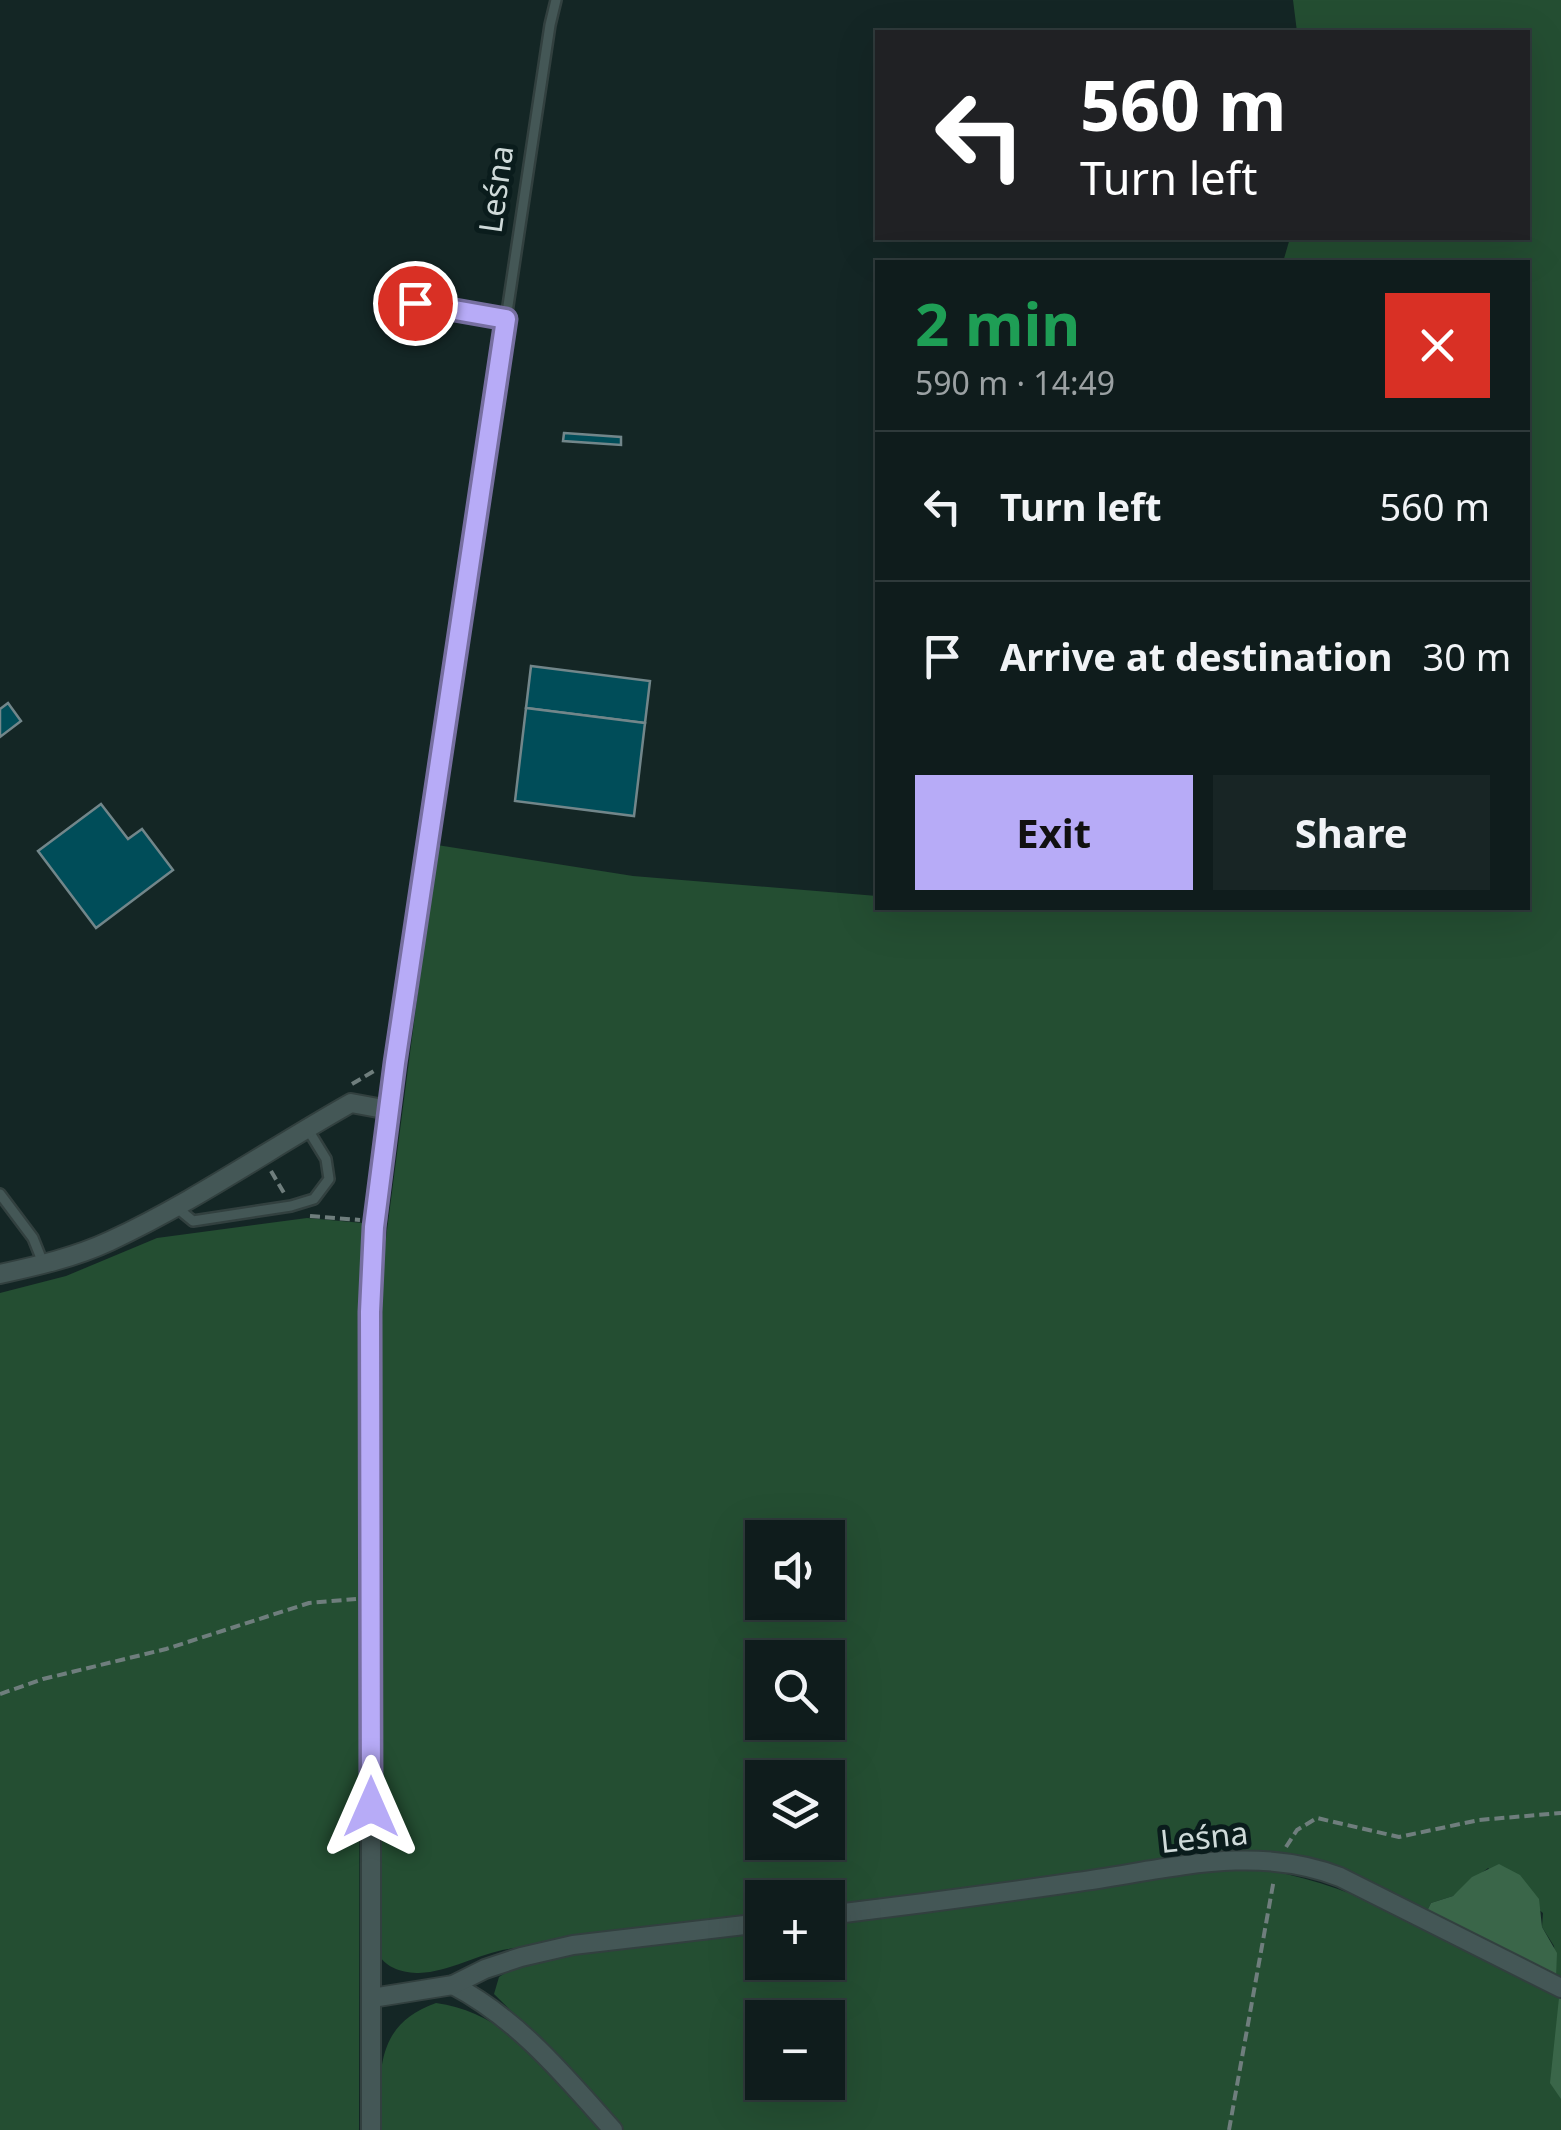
<!DOCTYPE html>
<html lang="en">
<head>
<meta charset="utf-8">
<style>
  :root { --surface:#0f1c1c; --page:#182525; --text:#f1f3f6; --muted:#9ba1a3; --line:#2f3a3b; --accent:#b7abf7 }
  body { margin:0; font-family:"Noto Sans",sans-serif; background:var(--page); color:var(--text); height:100vh; display:flex; flex-direction:column; font-size:38px; white-space:nowrap }
  * { box-sizing:border-box; margin:0 }
  p { font-size:32px; color:var(--muted) }
  .icon { flex:none; width:55px; height:55px; fill:none; stroke:currentColor; stroke-width:2; stroke-linecap:round; stroke-linejoin:round }
  .map { position:relative; flex:1; overflow:hidden }
  .sheet { position:absolute; left:875px; top:260px; width:655px; height:650px; display:flex; flex-direction:column; background:var(--surface); border-radius:0px; box-shadow:0 10px 40px #0002,0 0 0 2px var(--line) }
  .sheet>* { flex:none }
  .hud { position:absolute; left:875px; top:30px; width:655px; height:210px; border-radius:0px; box-shadow:0 10px 40px #0002,0 0 0 2px var(--line); background:#202124; color:#fff; overflow:hidden }
  .controls { position:absolute; left:745px; top:1520px; display:grid; gap:20px }
  .controls a { display:grid; place-items:center; width:100px; height:100px; border-radius:0px; background:var(--surface); box-shadow:0 10px 40px #0002,0 0 0 2px var(--line); font-size:50px }
  .pin { position:absolute; display:grid; place-items:center; width:85px; height:85px; color:#fff; margin:-42px; border:5px solid #fff; border-radius:50%; box-shadow:0 2px 10px #0007 }
  .me { position:absolute; width:110px; margin:-55px; rotate:0deg; stroke-linejoin:round; filter:drop-shadow(0 0 8px #0008) }
  .turn { display:flex; align-items:center; gap:35px; height:210px; padding:0 40px; font-size:45px }
  .turn .icon { width:130px; height:130px; stroke-width:2.5 }
  .turn b { display:block; font-size:70px; line-height:85px }
  .round { display:grid; place-items:center; flex:none; width:105px; height:105px; border-radius:0px; background:var(--page) }
  .head { display:flex; align-items:center; justify-content:space-between; height:170px; padding:0 40px }
  h1 { font-size:60px; font-weight:700; line-height:75px; color:#1e9e55 }
  .primary-button { display:flex; gap:20px; margin-top:auto; padding:20px 40px }
  .primary-button a { flex:1; height:115px; border-radius:0px; background:var(--accent); color:#111; font-size:40px; font-weight:700; line-height:115px; text-align:center }
  .primary-button a+a { background:var(--page); color:var(--text) }
  ul { padding:0; list-style:none }
  li { display:flex; align-items:center; gap:30px; height:150px; padding:0 40px; border-top:2px solid var(--line) }
  li div { flex:1 }
  li b { display:block; font-size:38px }
  li em { font-style:normal }
  .map>svg:first-child { display:block }
  .green { fill:#244e32; fill-rule:evenodd }
  .forest { fill:#3a6649 }
  .building { fill:#004d59; stroke:#72868a; stroke-width:2.5 }
  .lines { fill:none; stroke-linecap:round; stroke-linejoin:round }
  .lane-casing { stroke:#32403f; stroke-width:14 }
  .street-casing { stroke:#32403f; stroke-width:22 }
  .path { stroke:#6f7e7d; stroke-width:4; stroke-dasharray:10 5; stroke-linecap:butt }
  .lane { stroke:#445756; stroke-width:9 }
  .street { stroke:#445756; stroke-width:18 }
  .route-casing { stroke:#776fa1; stroke-width:25 }
  .route { stroke:#b7abf7; stroke-width:18 }
  .labels { text-anchor:middle; dominant-baseline:central; stroke-width:10; stroke-linejoin:round; paint-order:stroke }
  .street-label { font-size:32px; fill:#cfdad9; stroke:#0a1c1c }
</style>
</head>
<body>
<div class="map">
<svg width="1561" height="2130" viewBox="0 0 1561 2130">
  <rect width="100%" height="100%" fill="#142625"/>
  <g class="green">
    <path d="M 1293,0 L 1561,0 L 1561,1979 L 1556,1977 L 1554,1946 L 1542,1927 L 1543,1913 L 1488,1868 L 1453,1896 L 1431,1903 L 1427,1911 C 1363,1875 1327,1856 1253,1854 L 828,1910 L 828,1898 L 762,1898 L 762,1917 C 678,1927 593,1935 508,1949 C 478,1954 449,1972 419,1973 C 404,1973 386,1968 379,1955 L 382,1269 L 437,845 L 633,876 L 877,896 L 878,908 L 1528,908 L 1528,262 L 1283,262 L 1290,238 L 1528,238 L 1528,32 L 1297,32 ZM 762,1538 L 828,1538 L 828,1602 L 762,1602 ZM 762,1658 L 828,1658 L 828,1722 L 762,1722 ZM 762,1778 L 828,1778 L 828,1842 L 762,1842 Z"/>
    <polygon points="307,1218 363,1223 363,1226 360,1311 359,2130 0,2130 0,1293 66,1276 157,1238"/>
    <path d="M 1252,1868 C 1364,1883 1463,1948 1561,1999 L 1561,2130 L 623,2130 L 568,2067 L 494,1994 L 499,1977 L 511,1969 L 581,1951 L 762,1929 L 762,1962 L 828,1962 L 828,1921 L 1222,1869 ZM 762,2018 L 828,2018 L 828,2082 L 762,2082 Z"/>
    <path d="M 436,2003 C 510,2013 555,2077 602,2130 L 380,2130 C 380,2075 373,2025 436,2003 Z"/>
  </g>
  <g class="forest">
    <polygon points="1499,1864 1520,1875 1539,1899 1542,1927 1557,1953 1556,1977 1427,1911 1431,1903 1453,1896 1472,1877"/>
    <polygon points="1559,1998 1561,1999 1561,2099 1550,2083"/>
  </g>
  <g class="building">
    <polygon points="564,433 621,437 621,445 563,441"/>
    <polygon points="531,666 650,681 645,723 526,708"/>
    <polygon points="8,703 21,721 0,737 0,709"/>
    <polygon points="526,708 645,723 634,816 515,801"/>
    <polygon points="101,804 128,839 142,829 173,870 96,928 38,851"/>
  </g>
  <g class="lines">
    <g class="lane-casing">
      <g id="lane">
        <polyline points="385,298 506,319"/>
        <polyline points="393,1074 550,25 556,0"/>
        <polyline points="0,1194 33,1238 43,1263"/>
        <polyline points="176,1207 193,1221 291,1206 314,1199 329,1179 326,1159 307,1128"/>
      </g>
    </g>
    <g class="street-casing">
      <g id="street">
        <path d="M 0,1274 C 37,1266 76,1257 110,1241 C 194,1202 271,1148 351,1103 L 389,1110"/>
        <path d="M 828,1915 C 911,1905 994,1894 1077,1882 C 1166,1870 1253,1843 1340,1877 L 1561,1988"/>
        <path d="M 453,1985 C 518,2019 565,2076 613,2130"/>
        <polyline points="372,1998 453,1985 485,1969 521,1957 573,1945 762,1923"/>
        <polyline points="371,2130 371,1268 393,1074"/>
      </g>
    </g>
    <g class="path">
      <polyline points="352,1084 374,1071"/>
      <polyline points="271,1171 284,1193"/>
      <polyline points="310,1216 360,1220"/>
      <polyline points="0,1694 43,1679 166,1649 309,1603 356,1599"/>
      <polyline points="1286,1847 1297,1830 1317,1818 1399,1837 1479,1820 1561,1813"/>
      <polyline points="1229,2130 1274,1879"/>
    </g>
    <use href="#lane" class="lane"/>
    <use href="#street" class="street"/>
  </g>
  <g class="lines">
    <g class="route-casing">
      <polyline id="route" points="371,1807 370,1312 374,1227 395,1063 506,319 415,303"/>
    </g>
    <use href="#route" class="route"/>
  </g>
  <g class="labels">
    <g class="street-label">
      <text transform="translate(495 189) rotate(-82)">Leśna</text>
      <text transform="translate(1204 1836) rotate(-6)">Leśna</text>
    </g>
  </g>
</svg>
<div class="controls">
<a><svg class="icon" aria-label="sound" viewBox="0 0 24 24"><path d="M4 9h4l5-4v14l-5-4H4zM17 9q2 3 0 6"/></svg></a>
<a><svg class="icon" aria-label="search" viewBox="0 0 24 24"><circle cx="10" cy="10" r="6"/><path d="M15 15l6 6"/></svg></a>
<a><svg class="icon" aria-label="layers" viewBox="0 0 24 24"><path d="M12 4l9 5-9 5-9-5zM3 14l9 5 9-5"/></svg></a>
<a>+</a>
<a>−</a>
</div>
<div class="pin" style="left:415px;top:303px;background:#d93025"><svg class="icon" aria-label="arrive" viewBox="0 0 24 24"><path d="M6 21V4h12l-3 4 3 4H6"/></svg></div>
<svg class="me" style="left:371px;top:1807px" viewBox="-20 -20 40 40"><path d="M0-17L14 15 0 8-14 15z" fill="#b7abf7" stroke="#fff" stroke-width="4"/></svg>
<div class="hud">
<div class="turn"><svg class="icon" aria-label="left" viewBox="0 0 24 24"><path d="M17 20v-9H6M10 6l-5 5 5 5"/></svg><div><b>560 m</b>Turn left</div></div>
</div>
<section class="sheet">
<div class="head"><div><h1>2 min</h1><p>590 m · 14:49</p></div><a class="round" style="background:#d93025;color:#fff"><svg class="icon" aria-label="close" viewBox="0 0 24 24"><path d="M6 6l12 12M18 6L6 18"/></svg></a></div>
<ul>
<li><svg class="icon" aria-label="left" viewBox="0 0 24 24"><path d="M17 20v-9H6M10 6l-5 5 5 5"/></svg><div><b>Turn left</b></div><em>560 m</em></li>
<li><svg class="icon" aria-label="arrive" viewBox="0 0 24 24"><path d="M6 21V4h12l-3 4 3 4H6"/></svg><div><b>Arrive at destination</b></div><em>30 m</em></li>
</ul>
<div class="primary-button"><a>Exit</a><a>Share</a></div>
</section>
</div>
</body>
</html>
